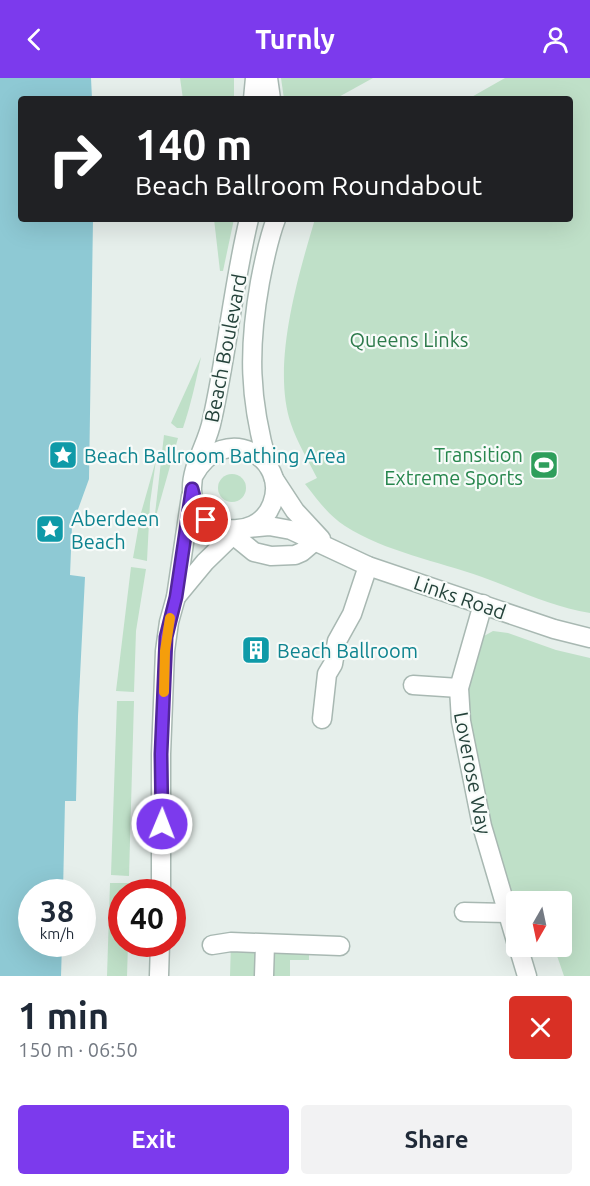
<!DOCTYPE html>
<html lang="en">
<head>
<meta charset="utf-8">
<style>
  :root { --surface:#fff; --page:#f2f2f3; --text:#1f2937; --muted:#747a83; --accent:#7c3aed }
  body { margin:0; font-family:Ubuntu,sans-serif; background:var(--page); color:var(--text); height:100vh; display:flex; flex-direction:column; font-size:22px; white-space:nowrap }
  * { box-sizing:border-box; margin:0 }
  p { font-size:20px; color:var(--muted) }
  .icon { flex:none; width:33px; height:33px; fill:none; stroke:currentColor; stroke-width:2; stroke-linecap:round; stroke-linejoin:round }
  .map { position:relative; height:898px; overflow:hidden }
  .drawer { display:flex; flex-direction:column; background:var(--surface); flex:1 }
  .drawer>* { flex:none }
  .top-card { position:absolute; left:18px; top:18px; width:555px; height:126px; border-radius:6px; box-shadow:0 6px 24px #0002; background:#202124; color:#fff; overflow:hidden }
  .needle { width:39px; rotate:189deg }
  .fabs { position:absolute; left:506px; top:813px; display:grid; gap:12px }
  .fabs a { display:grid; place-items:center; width:66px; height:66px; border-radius:6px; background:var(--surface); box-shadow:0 6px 24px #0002; font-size:30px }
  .speed { position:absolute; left:18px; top:801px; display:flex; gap:12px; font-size:30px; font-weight:700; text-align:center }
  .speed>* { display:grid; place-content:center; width:78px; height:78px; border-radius:50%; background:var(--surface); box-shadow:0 6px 24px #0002; line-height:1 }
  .speed small { font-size:15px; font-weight:400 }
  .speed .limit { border:9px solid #d22; background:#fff; color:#111 }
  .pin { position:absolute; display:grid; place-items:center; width:51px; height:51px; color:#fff; margin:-26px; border:3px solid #fff; border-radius:50%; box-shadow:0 2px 6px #0007 }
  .me { position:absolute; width:66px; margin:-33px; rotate:1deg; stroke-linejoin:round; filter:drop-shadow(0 0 4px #0008) }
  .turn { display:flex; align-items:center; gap:21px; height:126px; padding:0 18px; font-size:27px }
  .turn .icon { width:78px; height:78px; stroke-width:2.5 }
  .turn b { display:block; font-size:42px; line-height:51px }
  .round { display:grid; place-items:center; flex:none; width:63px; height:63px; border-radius:6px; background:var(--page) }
  .summary { display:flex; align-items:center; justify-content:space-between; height:102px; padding:0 18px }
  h1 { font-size:36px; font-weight:600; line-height:45px }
  .button { display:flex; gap:12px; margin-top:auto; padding:12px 18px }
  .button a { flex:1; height:69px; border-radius:6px; background:var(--accent); color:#fff; font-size:24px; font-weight:600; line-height:69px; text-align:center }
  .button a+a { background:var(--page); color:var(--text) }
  header { display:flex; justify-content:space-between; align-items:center; height:78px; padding:0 18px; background:var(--accent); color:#fff; font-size:27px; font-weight:600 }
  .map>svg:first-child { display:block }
  .green { fill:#bfe0c8 }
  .water { fill:#8ec9d4 }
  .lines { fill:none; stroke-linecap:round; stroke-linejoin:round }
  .minor-casing { stroke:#a8b8b2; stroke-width:21 }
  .minor { stroke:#fff; stroke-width:18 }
  .route-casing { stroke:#51269a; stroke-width:15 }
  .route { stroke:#7c3aed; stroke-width:10 }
  .slow { stroke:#f59e0b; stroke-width:10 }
  .labels { text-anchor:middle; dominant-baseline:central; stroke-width:4.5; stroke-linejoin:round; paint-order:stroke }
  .park-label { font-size:20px; fill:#2d7a4b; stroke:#f7fbf9 }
  .street-label { font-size:20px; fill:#24423a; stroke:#f7fbf9 }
  .leisure-label { font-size:20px; fill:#27864d; stroke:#f7fbf9; text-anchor:end }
  .culture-label { font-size:20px; fill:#0d838f; stroke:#f7fbf9; text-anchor:start }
</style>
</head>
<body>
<header><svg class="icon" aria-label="back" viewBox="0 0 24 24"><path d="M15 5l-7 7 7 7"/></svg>Turnly<svg class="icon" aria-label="person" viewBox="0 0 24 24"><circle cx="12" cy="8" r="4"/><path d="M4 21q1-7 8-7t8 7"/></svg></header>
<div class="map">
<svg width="590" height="898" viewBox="0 0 590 898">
  <rect width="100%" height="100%" fill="#e6efeb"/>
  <g class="green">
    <polygon points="180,0 234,0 234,21 183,21"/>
    <polygon points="281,0 373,0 335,21 284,21"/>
    <path d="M 505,0 L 590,0 L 590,535 C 552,529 518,512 482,499 C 437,483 386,474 345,448 C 328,437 317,421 305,406 L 317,400 C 308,382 297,364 291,346 C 271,288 298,198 315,141 L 570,141 L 570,21 L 468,21 Z"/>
    <polygon points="214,141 234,141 223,193 220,193"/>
    <path d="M 201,279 C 196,303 191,326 183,350 L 177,350 L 171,345 Z"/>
    <polygon points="164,357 178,360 154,445"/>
    <polygon points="156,382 150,425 147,483 133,480 141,435"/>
    <circle cx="232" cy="410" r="14"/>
    <polygon points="131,489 146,491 136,553 134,614 116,613"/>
    <polygon points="493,553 508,555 556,572 590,580 590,898 564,898 554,869 561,868 561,824 516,824 516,835 491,750 474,666 468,628 470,601 478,573 484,558"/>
    <polygon points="117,623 134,623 129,798 111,797"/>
    <polygon points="110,805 129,805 129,814 122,814 122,866 128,866 127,898 107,898"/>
    <polygon points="231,864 309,868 309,882 290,882 290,898 230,898"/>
  </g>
  <polygon class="water" points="0,0 91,0 92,21 21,21 21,141 93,141 89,401 72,448 70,497 85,499 78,638 76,723 65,723 63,814 32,814 32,866 62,866 61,898 0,898"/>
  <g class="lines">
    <g class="minor-casing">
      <g id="minor">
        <polyline points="268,0 271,21"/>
        <polyline points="253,21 255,0"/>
        <path d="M 268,387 C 249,321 248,271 260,204 C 264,183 268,162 276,141"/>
        <path d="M 194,397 C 224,342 290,380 272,426 C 256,467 193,455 192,412 C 191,388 208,365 212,342 C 227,276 233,207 249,141"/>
        <polyline points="274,401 295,433 321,461"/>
        <polyline points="248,450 269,448 291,452 368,488 554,551 590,560"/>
        <polyline points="227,452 254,474 271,478 295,477 302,474 315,463"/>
        <polyline points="176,519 205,484 238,452"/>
        <polyline points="483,526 459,610 461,643 482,748 516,863"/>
        <polyline points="413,607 459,610"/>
        <polyline points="322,641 327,596 333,586 337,563 352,536 368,488"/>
        <polyline points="161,814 161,676 165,573 169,544 176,519 191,418"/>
        <polyline points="464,834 507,835"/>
        <polyline points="212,867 231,864 340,868"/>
        <polyline points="518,868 527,898"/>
        <polyline points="159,898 160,866"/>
        <polyline points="264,898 265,866"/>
      </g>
    </g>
    <use href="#minor" class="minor"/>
  </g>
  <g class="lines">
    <g class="route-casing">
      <polyline id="route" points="162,746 161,676 166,559 176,519 192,411 198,433 206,442"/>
    </g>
    <use href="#route" class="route"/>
    <polyline class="slow" points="164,614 165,573 170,540"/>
  </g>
  <defs>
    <g id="sight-square" transform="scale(1.5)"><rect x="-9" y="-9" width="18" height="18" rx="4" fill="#0f9aa8" stroke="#f7fbf9"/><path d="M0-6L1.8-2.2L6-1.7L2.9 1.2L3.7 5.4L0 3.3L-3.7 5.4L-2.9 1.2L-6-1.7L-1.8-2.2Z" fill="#fff"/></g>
    <g id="stadium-square" transform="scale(1.5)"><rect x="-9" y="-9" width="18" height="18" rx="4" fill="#2e9e5b" stroke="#f7fbf9"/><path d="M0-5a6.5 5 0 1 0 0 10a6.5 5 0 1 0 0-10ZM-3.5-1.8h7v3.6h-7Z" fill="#fff"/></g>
    <g id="building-square" transform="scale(1.5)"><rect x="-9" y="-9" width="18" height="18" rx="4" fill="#0f9aa8" stroke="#f7fbf9"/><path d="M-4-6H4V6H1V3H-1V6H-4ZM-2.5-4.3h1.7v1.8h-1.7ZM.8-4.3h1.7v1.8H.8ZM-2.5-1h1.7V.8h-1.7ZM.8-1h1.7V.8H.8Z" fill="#fff"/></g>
  </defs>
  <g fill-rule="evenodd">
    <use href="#sight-square" x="63" y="377"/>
    <use href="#stadium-square" x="544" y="387"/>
    <use href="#sight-square" x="50" y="451"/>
    <use href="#building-square" x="256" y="572"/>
  </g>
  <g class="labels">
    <g class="park-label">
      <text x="409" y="261">Queens Links</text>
    </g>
    <g class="street-label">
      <text transform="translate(225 270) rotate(-79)">Beach Boulevard</text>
      <text transform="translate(460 519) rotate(19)">Links Road</text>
      <text transform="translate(473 695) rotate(79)">Loverose Way</text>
    </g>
    <g class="leisure-label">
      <text x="523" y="376">Transition<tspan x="523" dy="23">Extreme Sports</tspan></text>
    </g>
    <g class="culture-label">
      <text x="84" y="377">Beach Ballroom Bathing Area</text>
      <text x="71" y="440">Aberdeen<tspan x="71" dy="23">Beach</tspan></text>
      <text x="277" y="572">Beach Ballroom</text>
    </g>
  </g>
</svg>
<div class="fabs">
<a><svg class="needle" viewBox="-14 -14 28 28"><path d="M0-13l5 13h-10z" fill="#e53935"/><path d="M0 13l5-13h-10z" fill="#747a83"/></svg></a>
</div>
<div class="speed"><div>38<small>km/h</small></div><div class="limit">40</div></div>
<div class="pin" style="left:206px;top:442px;background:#d93025"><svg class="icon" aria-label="arrive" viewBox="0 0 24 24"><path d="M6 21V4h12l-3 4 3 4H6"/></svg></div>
<svg class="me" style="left:162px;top:746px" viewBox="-20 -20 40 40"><circle r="17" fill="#7c3aed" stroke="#fff" stroke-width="3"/><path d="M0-11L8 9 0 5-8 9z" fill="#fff"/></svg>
<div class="top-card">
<div class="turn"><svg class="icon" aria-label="right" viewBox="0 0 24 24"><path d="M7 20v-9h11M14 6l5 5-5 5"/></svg><div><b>140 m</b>Beach Ballroom Roundabout</div></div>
</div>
</div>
<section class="drawer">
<div class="summary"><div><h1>1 min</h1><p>150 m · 06:50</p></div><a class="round" style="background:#d93025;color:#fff"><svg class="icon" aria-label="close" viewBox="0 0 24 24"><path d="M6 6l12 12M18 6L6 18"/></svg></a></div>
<div class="button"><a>Exit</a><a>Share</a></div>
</section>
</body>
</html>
